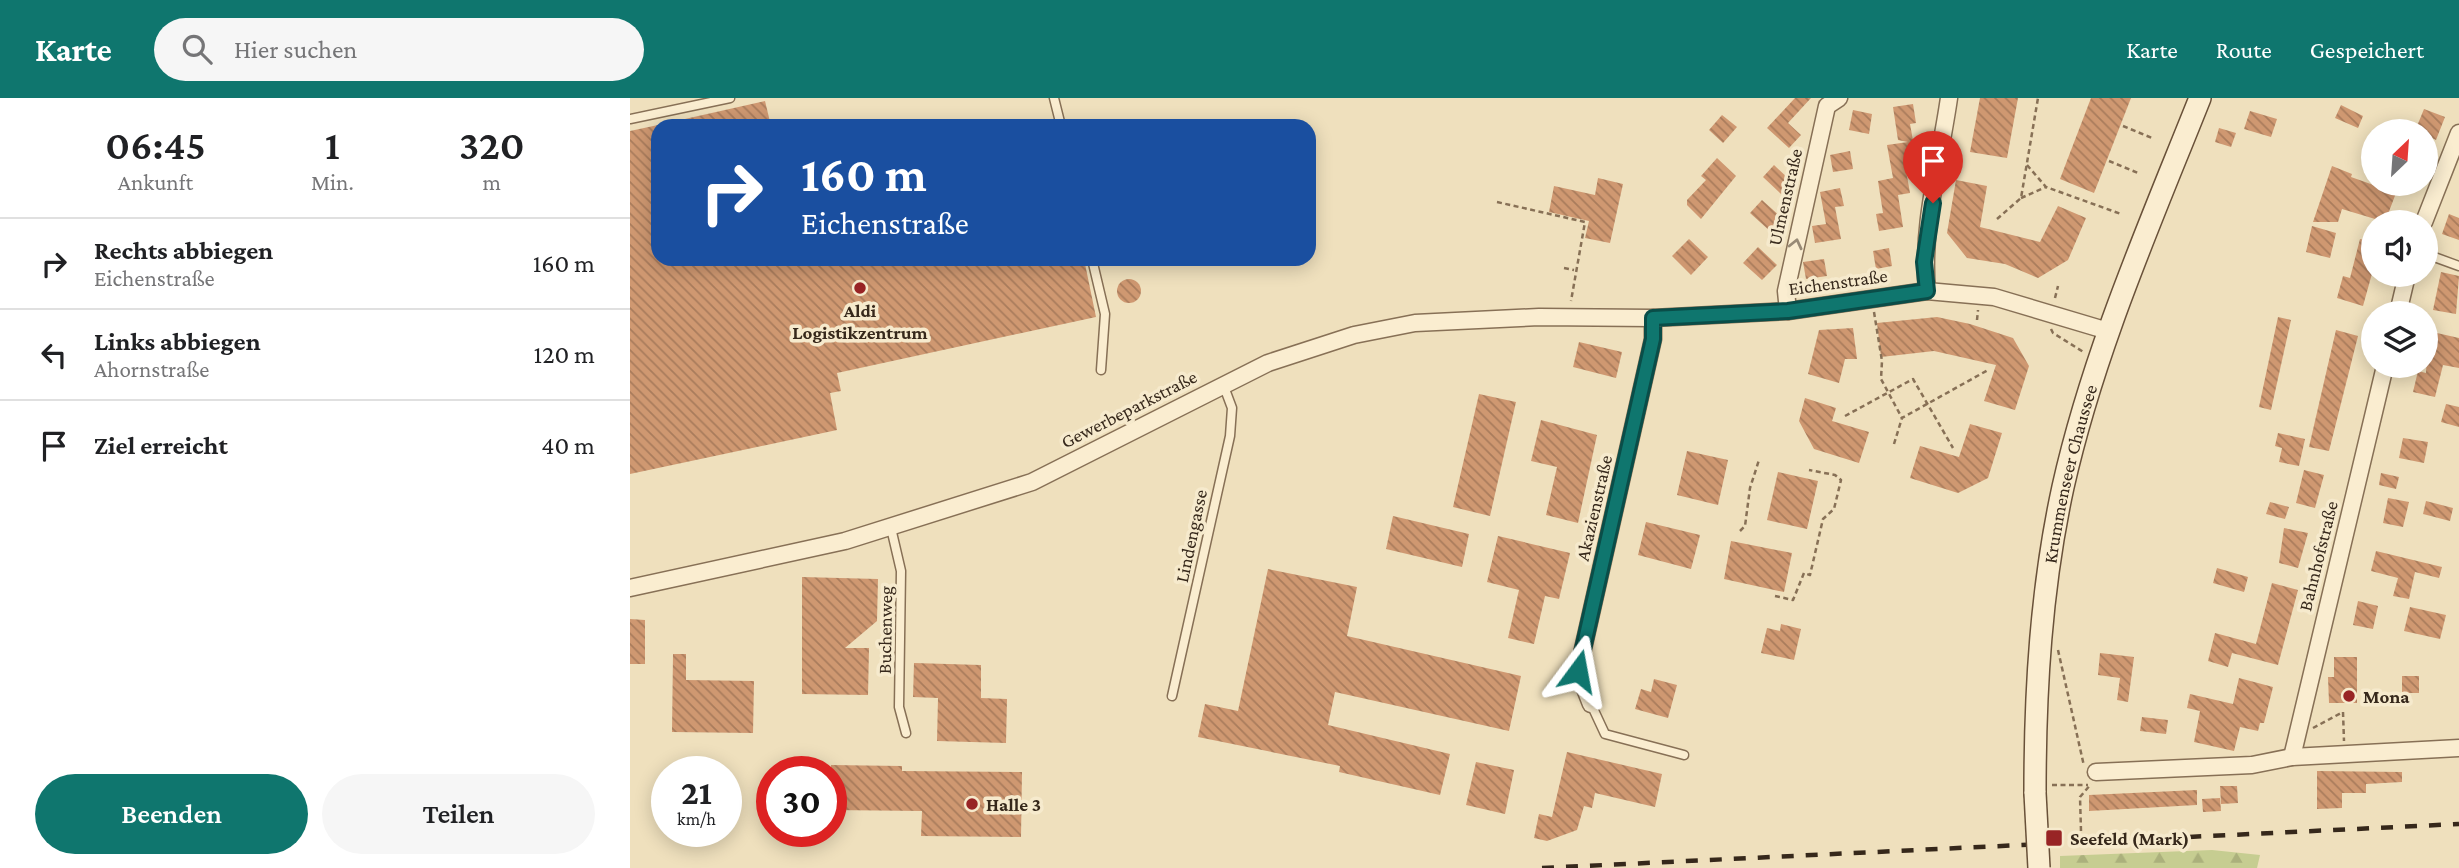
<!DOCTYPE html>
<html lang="de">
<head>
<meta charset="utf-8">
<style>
  :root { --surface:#fff; --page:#f6f6f6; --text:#202124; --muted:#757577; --line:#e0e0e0; --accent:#0f766e }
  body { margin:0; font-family:"Crimson Pro",serif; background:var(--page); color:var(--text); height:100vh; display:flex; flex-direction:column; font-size:26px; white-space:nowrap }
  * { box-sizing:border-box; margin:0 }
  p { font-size:23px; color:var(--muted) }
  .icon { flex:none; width:38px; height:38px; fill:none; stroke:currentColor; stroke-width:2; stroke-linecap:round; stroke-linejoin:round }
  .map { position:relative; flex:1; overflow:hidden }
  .details { display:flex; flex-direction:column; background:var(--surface); width:630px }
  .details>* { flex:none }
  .guide { position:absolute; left:21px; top:21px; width:665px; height:147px; border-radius:21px; box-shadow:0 4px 18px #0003; background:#1a4fa0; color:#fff; overflow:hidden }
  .needle { width:46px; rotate:25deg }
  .buttons { position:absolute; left:1731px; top:21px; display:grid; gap:14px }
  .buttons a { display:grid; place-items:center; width:77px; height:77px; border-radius:50%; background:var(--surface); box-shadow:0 4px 18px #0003; font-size:35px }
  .speed { position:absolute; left:21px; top:658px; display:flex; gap:14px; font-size:35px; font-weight:700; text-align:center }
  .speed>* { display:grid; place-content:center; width:91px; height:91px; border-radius:50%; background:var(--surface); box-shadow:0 4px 18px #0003; line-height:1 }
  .speed small { font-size:18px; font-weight:400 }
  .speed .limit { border:10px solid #d22; background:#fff; color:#111 }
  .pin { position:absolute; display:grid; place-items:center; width:60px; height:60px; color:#fff; margin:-72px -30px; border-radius:50% 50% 50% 0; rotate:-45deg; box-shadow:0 0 7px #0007 }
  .pin .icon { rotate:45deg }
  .me { position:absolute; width:77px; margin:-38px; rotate:13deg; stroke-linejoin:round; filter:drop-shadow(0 0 5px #0008) }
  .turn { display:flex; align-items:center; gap:24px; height:147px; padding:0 35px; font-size:32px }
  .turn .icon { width:91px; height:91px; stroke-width:2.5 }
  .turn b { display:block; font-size:49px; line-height:60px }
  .eta { display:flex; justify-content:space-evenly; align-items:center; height:119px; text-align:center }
  .eta b { font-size:42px; font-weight:600; line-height:49px }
  .action { display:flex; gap:14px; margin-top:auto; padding:14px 35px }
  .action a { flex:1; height:80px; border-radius:42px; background:var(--accent); color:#fff; font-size:28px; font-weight:600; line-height:80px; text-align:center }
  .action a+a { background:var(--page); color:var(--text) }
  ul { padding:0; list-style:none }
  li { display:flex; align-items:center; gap:21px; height:91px; padding:0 35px; border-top:2px solid var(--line) }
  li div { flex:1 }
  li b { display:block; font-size:26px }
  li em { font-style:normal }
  header { display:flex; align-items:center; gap:42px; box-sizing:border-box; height:98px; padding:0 35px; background:var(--accent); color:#fff }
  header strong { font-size:33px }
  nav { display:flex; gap:38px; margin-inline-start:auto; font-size:24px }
  .search { width:490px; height:63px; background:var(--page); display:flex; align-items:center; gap:18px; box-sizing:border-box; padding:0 24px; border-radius:38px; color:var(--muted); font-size:26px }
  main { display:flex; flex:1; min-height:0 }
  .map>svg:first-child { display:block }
  .forest { fill:url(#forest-firs) }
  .building { fill:url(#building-back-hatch) }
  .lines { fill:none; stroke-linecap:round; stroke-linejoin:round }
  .lane-casing { stroke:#877056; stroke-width:11 }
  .street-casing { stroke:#877056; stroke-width:19 }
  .secondary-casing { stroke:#695139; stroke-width:24 }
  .path { stroke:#877056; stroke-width:2.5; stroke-dasharray:5 3.5; stroke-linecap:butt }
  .lane { stroke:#faedd0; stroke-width:8 }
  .street { stroke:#faedd0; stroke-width:16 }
  .secondary { stroke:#faedd0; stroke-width:21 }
  .rail { stroke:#36281b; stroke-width:4.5; stroke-dasharray:12 12; stroke-linecap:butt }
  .secondary-bridge-casing { stroke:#695139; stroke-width:24; stroke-linecap:butt }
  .secondary-bridge { stroke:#faedd0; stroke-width:21 }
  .oneway { stroke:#988a76 }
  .route-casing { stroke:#0a4d48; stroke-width:18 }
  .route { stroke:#0f766e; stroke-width:12 }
  .poi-dot { fill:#982425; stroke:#f6eacd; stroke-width:2.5 }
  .labels { text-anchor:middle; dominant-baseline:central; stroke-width:7; stroke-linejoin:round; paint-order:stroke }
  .street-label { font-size:19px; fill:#36281b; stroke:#f6eacd }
  .poi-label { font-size:19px; font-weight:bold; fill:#36281b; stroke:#f6eacd; text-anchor:start }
</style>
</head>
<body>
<header>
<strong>Karte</strong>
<div class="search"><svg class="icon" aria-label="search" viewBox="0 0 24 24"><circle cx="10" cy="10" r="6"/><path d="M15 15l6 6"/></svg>Hier suchen</div>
<nav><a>Karte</a><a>Route</a><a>Gespeichert</a></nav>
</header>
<main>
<section class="details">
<div class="eta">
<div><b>06:45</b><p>Ankunft</p></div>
<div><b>1</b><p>Min.</p></div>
<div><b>320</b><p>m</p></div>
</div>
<ul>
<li><svg class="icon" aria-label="right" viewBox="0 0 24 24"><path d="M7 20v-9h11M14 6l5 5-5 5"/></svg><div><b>Rechts abbiegen</b><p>Eichenstraße</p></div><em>160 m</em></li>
<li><svg class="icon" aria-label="left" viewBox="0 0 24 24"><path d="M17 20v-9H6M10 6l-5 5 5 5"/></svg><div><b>Links abbiegen</b><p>Ahornstraße</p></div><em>120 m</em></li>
<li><svg class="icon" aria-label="arrive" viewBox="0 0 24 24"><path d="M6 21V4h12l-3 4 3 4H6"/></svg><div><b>Ziel erreicht</b></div><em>40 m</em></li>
</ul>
<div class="action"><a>Beenden</a><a>Teilen</a></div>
</section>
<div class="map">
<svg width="1829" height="770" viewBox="0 0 1829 770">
  <defs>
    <pattern id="forest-firs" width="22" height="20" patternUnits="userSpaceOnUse" patternTransform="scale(1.75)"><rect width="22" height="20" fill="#c6cd91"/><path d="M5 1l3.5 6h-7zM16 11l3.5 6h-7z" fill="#abb07c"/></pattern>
    <pattern id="building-back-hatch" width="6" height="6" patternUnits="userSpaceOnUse" patternTransform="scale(1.75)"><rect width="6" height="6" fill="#cf9871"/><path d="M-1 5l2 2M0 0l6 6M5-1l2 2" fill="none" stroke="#a97c5c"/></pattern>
  </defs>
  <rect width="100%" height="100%" fill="#efe0bd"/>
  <polygon class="forest" points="1582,752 1630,757 1627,770 1430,770 1430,758"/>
  <g class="building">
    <polygon points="1165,0 1181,0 1158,25 1171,37 1159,50 1137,30"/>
    <polygon points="1350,0 1388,0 1377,60 1340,54"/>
    <polygon points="1461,0 1501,0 1464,95 1430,81"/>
    <polygon points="135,3 141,28 46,28 46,23"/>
    <polygon points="1283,6 1286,25 1280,26 1286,59 1274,61 1280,95 1268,97 1273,129 1249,133 1246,116 1253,115 1248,83 1263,80 1257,47 1278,44 1268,42 1263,9"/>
    <polygon points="1711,7 1733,18 1728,30 1705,20"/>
    <polygon points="1794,11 1815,19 1806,42 1796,37 1796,33 1785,33"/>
    <polygon points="1223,12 1242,16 1239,36 1219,32"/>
    <polygon points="1620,13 1647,21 1641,39 1614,31"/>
    <polygon points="1092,17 1107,29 1093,45 1079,32"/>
    <polygon points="28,27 28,161 454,161 466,219 207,275 211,293 200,295 207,332 0,376 0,33"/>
    <polygon points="1589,30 1606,35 1601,49 1585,44"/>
    <polygon points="1220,53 1223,71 1203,74 1200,57"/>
    <polygon points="1087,60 1106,78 1071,121 1057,107 1057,102 1076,82 1071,78"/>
    <polygon points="1144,67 1162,84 1151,96 1133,79"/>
    <polygon points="1702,68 1722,76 1721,79 1766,95 1755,124 1712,111 1708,124 1683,124"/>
    <polygon points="968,80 993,86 980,145 955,140 959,123 919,114 924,88 965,97"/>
    <polygon points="1326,82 1357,88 1350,129 1410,144 1428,108 1456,120 1438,162 1408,180 1375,166 1337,160 1317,135"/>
    <polygon points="1210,90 1214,108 1205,109 1211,141 1185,145 1182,128 1196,126 1190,94"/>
    <polygon points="1132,102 1153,121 1141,134 1120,115"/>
    <polygon points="1819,116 1829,120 1829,142 1812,136"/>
    <polygon points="1682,128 1706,135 1700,160 1676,154"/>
    <polygon points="1059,141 1078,159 1061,177 1042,158"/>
    <polygon points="1730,141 1743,144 1743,172 1733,208 1707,200 1713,178 1720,180"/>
    <polygon points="1128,149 1147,167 1132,182 1113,165"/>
    <polygon points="1259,150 1262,168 1246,171 1243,153"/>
    <polygon points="1194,161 1197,178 1176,181 1173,164"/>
    <polygon points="1811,174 1829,178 1826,216 1803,212"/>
    <circle cx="499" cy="193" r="12"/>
    <polygon points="1307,219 1340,226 1383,240 1399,268 1385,312 1354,303 1366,267 1304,253 1251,259 1247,225"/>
    <polygon points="1648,219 1661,222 1641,312 1629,309"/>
    <polygon points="1223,230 1227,261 1215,261 1209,285 1178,276 1189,232"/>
    <polygon points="1706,232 1728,238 1699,353 1679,349"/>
    <polygon points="1798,233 1829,240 1829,270 1813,267 1805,299 1783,294 1788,273 1796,275"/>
    <polygon points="949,244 992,254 986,280 943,269"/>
    <polygon points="849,296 886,304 860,418 823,409"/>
    <polygon points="1175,300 1206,310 1202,323 1239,334 1229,365 1184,351 1169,323"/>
    <polygon points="1816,306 1829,309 1829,329 1811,324"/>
    <polygon points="911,322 967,337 948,425 916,417 927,369 901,363"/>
    <polygon points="1340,326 1372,335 1358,380 1328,395 1280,380 1290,348 1329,359"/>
    <polygon points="1648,335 1675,341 1669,368 1649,364 1652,350 1645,348"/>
    <polygon points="1773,340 1798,344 1794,365 1769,360"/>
    <polygon points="1057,353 1098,362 1088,407 1047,397"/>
    <polygon points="1674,372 1694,377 1685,410 1666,405"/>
    <polygon points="1148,374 1188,383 1177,431 1137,422"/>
    <polygon points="1751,375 1769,379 1766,391 1749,387"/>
    <polygon points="1758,400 1779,404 1773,429 1753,425"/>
    <polygon points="1796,403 1823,410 1820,423 1793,416"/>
    <polygon points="1640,404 1659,409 1655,421 1636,416"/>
    <polygon points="763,418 839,436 832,469 756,451"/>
    <polygon points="1016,424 1070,437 1061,471 1008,457"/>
    <polygon points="1654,430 1678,435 1668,470 1649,465"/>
    <polygon points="868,438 940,455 929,501 915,498 904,546 878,540 889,492 857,484"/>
    <polygon points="1101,443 1162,455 1154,494 1094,481"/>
    <polygon points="1746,453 1812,469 1809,480 1785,474 1779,501 1763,498 1768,480 1741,473"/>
    <polygon points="1587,470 1618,479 1614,494 1583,485"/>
    <polygon points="638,471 727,489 717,538 891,578 879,633 705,594 698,627 820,656 810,697 709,674 710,668 568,639 575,606 608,613"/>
    <polygon points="172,479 248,481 247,523 215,550 239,550 238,597 172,596"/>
    <polygon points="1642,485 1668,492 1648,567 1602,555 1598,569 1578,563 1585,535 1626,546"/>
    <polygon points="1728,503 1748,508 1743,531 1723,527"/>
    <polygon points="1780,509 1816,517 1810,541 1774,533"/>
    <polygon points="0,521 15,522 15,566 0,566"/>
    <polygon points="1151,526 1171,531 1164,562 1131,555 1137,530 1150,533"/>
    <polygon points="1470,555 1504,559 1498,604 1487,602 1490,580 1468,577"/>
    <polygon points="43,556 56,556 56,582 124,583 123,635 42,634"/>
    <polygon points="1704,559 1727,559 1727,605 1699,605 1698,579 1704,579"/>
    <polygon points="284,565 351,567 351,600 377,601 376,645 307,643 308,600 283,599"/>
    <rect x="1772" y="578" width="17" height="17"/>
    <polygon points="1609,580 1643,589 1634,625 1630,625 1628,633 1610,629 1604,653 1564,644 1570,613 1557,610 1560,596 1603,606"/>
    <polygon points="1024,581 1047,587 1038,620 1005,611 1011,591 1021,594"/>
    <polygon points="1512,619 1538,622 1536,636 1510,633"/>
    <polygon points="937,654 1032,676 1025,709 965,695 962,710 954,708 947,732 917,743 904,740 909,716 922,719"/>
    <polygon points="846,664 884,672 875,716 836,707"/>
    <polygon points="201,667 272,668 272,673 392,674 391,739 291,738 292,713 201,712"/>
    <polygon points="1687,673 1772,674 1772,684 1736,686 1736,695 1712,695 1712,710 1687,711"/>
    <polygon points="1590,688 1607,688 1608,705 1591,706"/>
    <polygon points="1567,692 1567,707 1459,713 1459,697"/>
    <polygon points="1590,700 1591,713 1573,714 1572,701"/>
  </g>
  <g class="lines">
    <g class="lane-casing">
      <g id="lane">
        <polyline points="424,0 431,28"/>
        <polyline points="0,21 100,0"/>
        <polyline points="1796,156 1829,168"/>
        <polyline points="462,161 475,216 471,272"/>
        <polyline points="261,430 271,473 269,609 276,635"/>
        <polyline points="542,598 600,338 602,310 593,286"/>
        <polyline points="961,606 975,636 1054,657"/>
      </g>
    </g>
    <g class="street-casing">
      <g id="street">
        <polyline points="1794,124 1829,35"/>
        <path d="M 1297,193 C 1291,129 1310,63 1319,0"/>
        <polyline points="1158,213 1156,193 1197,8 1209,0"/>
        <polyline points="1768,215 1777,177"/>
        <polyline points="0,490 215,443 402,384 638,265 724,237 785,225 909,219 1023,220 1158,213 1297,193 1364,199 1478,233"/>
        <polyline points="961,606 948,573 1023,241 1023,220"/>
        <polyline points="1662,659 1755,268"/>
        <polyline points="1466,674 1622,667 1662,659 1829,650"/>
      </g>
    </g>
    <g class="secondary-casing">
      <g id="secondary">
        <path id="s1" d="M 1405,695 C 1405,592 1411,490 1433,389 C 1463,255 1519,128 1570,0"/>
      </g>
    </g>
    <g class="path">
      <polyline points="1493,28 1522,40"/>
      <polyline points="1479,63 1508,75"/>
      <polyline points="1397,67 1416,89 1491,116"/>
      <polyline points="1391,100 1416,89"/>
      <polyline points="867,104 955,124 941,203"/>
      <polyline points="1367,121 1391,100 1408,0"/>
      <polyline points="934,170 944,172"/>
      <polyline points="1425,200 1428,188"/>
      <polyline points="1244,214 1252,263 1251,281 1272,320"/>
      <polyline points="1347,222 1348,212"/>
      <polyline points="1421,231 1423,235 1455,255"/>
      <polyline points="1215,318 1283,281 1323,350"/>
      <polyline points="1264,346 1272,320 1358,272"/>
      <polyline points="1110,433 1115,428 1120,390 1129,362"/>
      <polyline points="1145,498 1163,502 1174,475 1180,477 1193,421 1204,411 1211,382 1205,377 1179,372"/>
      <polyline points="1428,552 1454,668"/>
      <polyline points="1683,630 1713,614 1714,643"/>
      <polyline points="1422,687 1458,687"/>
      <polyline points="1451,733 1450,699 1461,686"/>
    </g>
    <use href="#lane" class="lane"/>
    <use href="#street" class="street"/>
    <use href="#secondary" class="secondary"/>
    <polyline class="rail" points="912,770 1829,726"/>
    <g class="secondary-bridge-casing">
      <polyline id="secondary-bridge" points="1405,695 1409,770"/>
    </g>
    <use href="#secondary-bridge" class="secondary-bridge"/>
  </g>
  <defs><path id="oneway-chevron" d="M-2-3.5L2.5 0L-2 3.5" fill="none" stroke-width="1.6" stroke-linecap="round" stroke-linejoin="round" transform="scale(1.75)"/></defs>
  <use class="oneway" href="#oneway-chevron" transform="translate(1166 146) rotate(-77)"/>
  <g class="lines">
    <g class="route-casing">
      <polyline id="route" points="948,573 1023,241 1023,220 1158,213 1297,193 1294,164 1303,105"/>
    </g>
    <use href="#route" class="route"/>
  </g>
  <g class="poi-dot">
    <circle cx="230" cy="190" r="7"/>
    <circle cx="1719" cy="598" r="7"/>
    <circle cx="342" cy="706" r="7"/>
    <rect x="1415" y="731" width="18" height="18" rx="3.5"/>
  </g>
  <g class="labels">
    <g class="street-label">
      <text transform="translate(1155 99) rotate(-77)">Ulmenstraße</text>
      <text transform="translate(1208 184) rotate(-8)">Eichenstraße</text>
      <text transform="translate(499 311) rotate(-27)">Gewerbeparkstraße</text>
      <text stroke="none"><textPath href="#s1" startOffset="322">Krummenseer Chaussee</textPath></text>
      <text transform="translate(964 410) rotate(-77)">Akazienstraße</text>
      <text transform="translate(561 438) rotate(-78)">Lindengasse</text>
      <text transform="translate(1688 458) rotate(-76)">Bahnhofstraße</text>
      <text transform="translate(255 532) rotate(-89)">Buchenweg</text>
    </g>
    <g class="poi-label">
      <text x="230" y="212" text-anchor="middle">Aldi<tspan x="230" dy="22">Logistikzentrum</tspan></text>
      <text x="1733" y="598">Mona</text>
      <text x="356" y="706">Halle 3</text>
      <text x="1440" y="740">Seefeld (Mark)</text>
    </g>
  </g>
</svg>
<div class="buttons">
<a><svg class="needle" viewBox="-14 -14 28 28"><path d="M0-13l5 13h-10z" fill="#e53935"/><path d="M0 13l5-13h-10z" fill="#757577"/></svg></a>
<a><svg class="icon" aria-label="sound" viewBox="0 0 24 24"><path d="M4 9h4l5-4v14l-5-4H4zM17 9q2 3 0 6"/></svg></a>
<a><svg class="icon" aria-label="layers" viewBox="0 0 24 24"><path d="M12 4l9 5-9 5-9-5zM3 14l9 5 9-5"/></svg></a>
</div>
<div class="speed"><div>21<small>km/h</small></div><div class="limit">30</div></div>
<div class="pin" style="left:1303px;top:105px;background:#d93025"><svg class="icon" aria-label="arrive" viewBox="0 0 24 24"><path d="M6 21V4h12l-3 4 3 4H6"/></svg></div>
<svg class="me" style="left:948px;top:573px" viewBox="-20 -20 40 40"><path d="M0-17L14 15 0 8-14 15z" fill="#0f766e" stroke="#fff" stroke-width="4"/></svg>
<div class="guide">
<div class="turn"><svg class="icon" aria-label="right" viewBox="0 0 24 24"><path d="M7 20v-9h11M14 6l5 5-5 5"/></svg><div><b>160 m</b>Eichenstraße</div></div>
</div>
</div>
</main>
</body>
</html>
